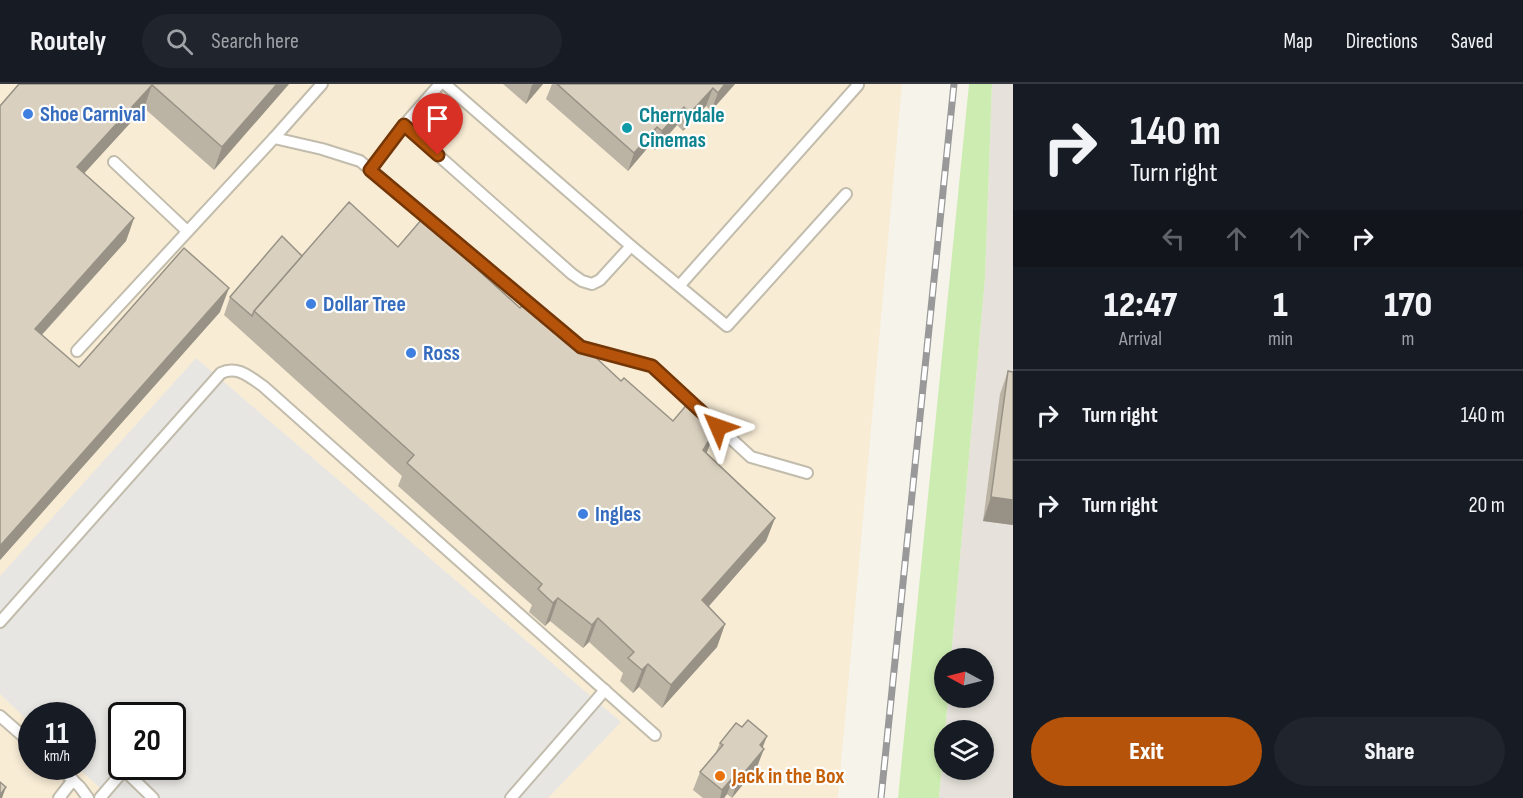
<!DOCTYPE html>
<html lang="en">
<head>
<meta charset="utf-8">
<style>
  :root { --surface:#171b24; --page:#20242c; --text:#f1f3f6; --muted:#9ea1a6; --line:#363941; --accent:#b45309 }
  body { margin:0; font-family:"Sofia Sans Condensed",sans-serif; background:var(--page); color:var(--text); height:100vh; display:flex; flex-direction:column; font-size:22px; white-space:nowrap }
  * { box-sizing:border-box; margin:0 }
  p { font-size:20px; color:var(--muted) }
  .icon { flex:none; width:33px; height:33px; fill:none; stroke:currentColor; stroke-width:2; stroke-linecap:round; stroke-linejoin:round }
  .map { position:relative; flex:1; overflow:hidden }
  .side { display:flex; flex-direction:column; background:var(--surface); width:510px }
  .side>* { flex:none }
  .banner { background:#171b24; color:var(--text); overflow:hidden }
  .needle { width:39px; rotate:277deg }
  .tools { position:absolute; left:934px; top:564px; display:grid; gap:12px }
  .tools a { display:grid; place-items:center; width:60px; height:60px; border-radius:50%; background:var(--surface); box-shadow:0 3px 9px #0003; font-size:30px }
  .speed { position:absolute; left:18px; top:618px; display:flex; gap:12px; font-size:30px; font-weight:700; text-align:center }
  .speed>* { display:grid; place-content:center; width:78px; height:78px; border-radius:50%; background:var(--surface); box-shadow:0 3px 9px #0003; line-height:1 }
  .speed small { font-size:15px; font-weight:400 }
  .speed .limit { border:3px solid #111; border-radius:9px; background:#fff; color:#111 }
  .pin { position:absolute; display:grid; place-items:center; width:51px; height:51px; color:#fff; margin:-62px -26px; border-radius:50% 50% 50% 0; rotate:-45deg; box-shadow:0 0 6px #0007 }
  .pin .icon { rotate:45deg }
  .me { position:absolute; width:66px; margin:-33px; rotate:313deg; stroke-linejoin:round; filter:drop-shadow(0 0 4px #0008) }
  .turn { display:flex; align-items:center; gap:21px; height:126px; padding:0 18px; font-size:27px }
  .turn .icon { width:78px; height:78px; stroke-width:2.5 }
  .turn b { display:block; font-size:42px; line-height:51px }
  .lanes { display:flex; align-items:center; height:57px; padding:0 18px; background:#0003; justify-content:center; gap:30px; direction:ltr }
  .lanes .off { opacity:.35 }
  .eta { display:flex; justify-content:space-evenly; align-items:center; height:102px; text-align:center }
  .eta b { font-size:36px; font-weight:800; line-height:42px }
  .action { display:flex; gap:12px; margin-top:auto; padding:12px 18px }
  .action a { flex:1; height:69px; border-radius:36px; background:var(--accent); color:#fff; font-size:24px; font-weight:800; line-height:69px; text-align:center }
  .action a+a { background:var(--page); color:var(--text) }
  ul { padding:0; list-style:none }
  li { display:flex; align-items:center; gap:18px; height:90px; padding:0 18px; border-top:2px solid var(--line) }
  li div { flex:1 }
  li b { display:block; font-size:22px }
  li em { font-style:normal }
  header { display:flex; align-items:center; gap:36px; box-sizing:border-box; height:84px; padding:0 30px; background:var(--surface); border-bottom:2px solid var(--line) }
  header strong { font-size:28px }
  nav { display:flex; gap:33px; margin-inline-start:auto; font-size:21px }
  .search { width:420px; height:54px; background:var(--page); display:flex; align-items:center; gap:15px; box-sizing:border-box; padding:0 21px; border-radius:33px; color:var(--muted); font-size:22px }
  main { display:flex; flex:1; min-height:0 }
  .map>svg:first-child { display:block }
  .commercial { fill:#f8ecd5; fill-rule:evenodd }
  .industrial { fill:#e6e2db }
  .green { fill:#cdecb1 }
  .parking { fill:#e7e6e2; fill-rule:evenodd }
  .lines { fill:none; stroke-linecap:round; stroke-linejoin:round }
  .lane-casing { stroke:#c2bcac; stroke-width:14 }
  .lane { stroke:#fff; stroke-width:10 }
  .rail-casing { stroke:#999; stroke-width:7 }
  .rail { stroke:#fff; stroke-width:4.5; stroke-dasharray:14; stroke-linecap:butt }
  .wall { fill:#bbb3a4 }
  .shaded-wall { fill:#989286 }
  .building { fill:#d9d0bf; stroke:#989286; stroke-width:1.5 }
  .route-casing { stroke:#753606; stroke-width:15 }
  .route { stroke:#b45309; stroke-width:10 }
  .shop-dot { fill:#3f7fe0; stroke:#fff; stroke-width:2 }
  .culture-dot { fill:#0f9aa8; stroke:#fff; stroke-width:2 }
  .food-dot { fill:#e8710a; stroke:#fff; stroke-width:2 }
  .labels { text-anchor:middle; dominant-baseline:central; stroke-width:4.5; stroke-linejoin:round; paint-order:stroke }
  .shop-label { font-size:22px; font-weight:bold; fill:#366cbe; stroke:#fff; text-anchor:start }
  .culture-label { font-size:22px; font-weight:bold; fill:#0d838f; stroke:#fff; text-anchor:start }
  .food-label { font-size:22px; font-weight:bold; fill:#c56008; stroke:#fff; text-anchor:start }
</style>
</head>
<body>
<header>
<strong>Routely</strong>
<div class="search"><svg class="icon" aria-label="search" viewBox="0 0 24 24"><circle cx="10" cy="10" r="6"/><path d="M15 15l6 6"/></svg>Search here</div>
<nav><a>Map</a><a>Directions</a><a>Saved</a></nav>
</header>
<main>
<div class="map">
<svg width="1013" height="714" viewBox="0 0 1013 714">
  <rect width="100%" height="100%" fill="#f6f3ea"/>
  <path class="commercial" d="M 0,0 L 902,0 L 838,714 L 0,714 ZM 32,632 L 82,632 L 82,682 L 32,682 ZM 122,632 L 172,632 L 172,682 L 122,682 Z"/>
  <polygon class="industrial" points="992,0 1013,0 1013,714 939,714 945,647 945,686 984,686 984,646 945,646 948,614 984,614 984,574 951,574 985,194"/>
  <polygon class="green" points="969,0 992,0 985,194 951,574 945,574 945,614 948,614 939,714 898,714"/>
  <path class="parking" d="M 196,274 L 621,638 L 548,714 L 111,714 L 77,683 L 82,682 L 82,632 L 32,632 L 31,640 L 0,610 L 0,492 ZM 122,632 L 172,632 L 172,682 L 122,682 Z"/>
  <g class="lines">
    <g class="lane-casing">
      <g id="lane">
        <polyline points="440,0 404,41 572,190 582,197 592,200 600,196 631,162 727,242 846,110"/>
        <polyline points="445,0 631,162"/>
        <polyline points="274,54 322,0"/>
        <polyline points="114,78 187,147"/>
        <polyline points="370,86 404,41"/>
        <polyline points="680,201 858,1"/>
        <polyline points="576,259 581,263 652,282 751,373 807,389"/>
        <polyline points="77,267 274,54 322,65 360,77 537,226"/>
        <path d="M 0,538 L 221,289 C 237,281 250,293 263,302 L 655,651"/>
        <polyline points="0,632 32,660"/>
        <polyline points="58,682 80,703 88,714"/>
        <polyline points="59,714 73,696"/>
        <polyline points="100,714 124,686 153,714"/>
        <polyline points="511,714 605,606"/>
      </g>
    </g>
    <use href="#lane" class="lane"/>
    <g class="rail-casing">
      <polyline id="rail" points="881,714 954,0"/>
    </g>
    <use href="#rail" class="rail"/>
  </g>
  <g class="wall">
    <polygon points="19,0 289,0 214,86 144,24 84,89 134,134 126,157 42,251 79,283 220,228 0,476 0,22"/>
    <polygon points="503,0 543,0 526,20"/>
    <polygon points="552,0 735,0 711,27 706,22 683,47 677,41 655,66 650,61 628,87 546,15"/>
    <polygon points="398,163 520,224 621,297 707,369 775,434 766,457 709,522 725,540 717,563 662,624 639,603 633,609 620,597 623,589 589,558 583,564 550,537 545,542 529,528 532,521 398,402 402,392 224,231 230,213 302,172"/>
    <polygon points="1008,287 1013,288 1013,441 983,437 1000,310"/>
    <polygon points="720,659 763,664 757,683 732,714 727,710 724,714 703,714 693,706 700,688 716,668"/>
  </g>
  <g class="shaded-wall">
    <polygon points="277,0 289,0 214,86 222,63"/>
    <polygon points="534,0 543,0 526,20 532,1"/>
    <polygon points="725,0 735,0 711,27 718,9"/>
    <polygon points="152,1 144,24 69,106 77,83"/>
    <polygon points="713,4 706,22 683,47 690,29"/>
    <polygon points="684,23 677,41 655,66 662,47"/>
    <polygon points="657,43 650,61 628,87 634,69"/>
    <polygon points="134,134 126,157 26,268 35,245"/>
    <polygon points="229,204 220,228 0,476 0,462"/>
    <polygon points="716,345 707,368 695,389 703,366"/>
    <polygon points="991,413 1013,416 1013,441 983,437"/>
    <polygon points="775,434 766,457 694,539 702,516"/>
    <polygon points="558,514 550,537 545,542 553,519"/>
    <polygon points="598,534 589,558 583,564 592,541"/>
    <polygon points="725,540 717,563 662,624 671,601"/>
    <polygon points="648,580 639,603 633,609 642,586"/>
    <polygon points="767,652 761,668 764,665 757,683 732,714 738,696 760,661"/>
    <polygon points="734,692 727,710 724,714 720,714 722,706"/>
    <polygon points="6,703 2,714 0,714 0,711"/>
  </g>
  <g class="building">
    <polygon points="19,0 277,0 222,63 152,1 77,83 134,134 35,245 79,283 184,164 229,204 0,462 0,22"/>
    <polygon points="557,0 725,0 718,9 713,4 690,29 684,23 662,47 657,43 634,69"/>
    <polygon points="349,118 398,163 422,135 520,224 530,212 621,297 624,294 673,337 689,318 716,345 703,366 775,434 702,516 725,540 671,601 648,580 642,586 628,574 634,568 598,534 592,541 558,514 553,519 538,505 542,500 407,379 414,371 254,227"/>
    <polygon points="282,152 302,172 254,227 252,232 230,213"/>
    <polygon points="1008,287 1013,288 1013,416 991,413"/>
    <polygon points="748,636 767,652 760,661 764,665 738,696 734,692 722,706 700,688 723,661 720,659 736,639 742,643"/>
    <polygon points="0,698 6,703 0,711"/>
  </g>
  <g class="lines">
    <g class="route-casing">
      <polyline id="route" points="438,71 404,41 370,86 581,263 652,282 718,343"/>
    </g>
    <use href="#route" class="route"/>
  </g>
  <g class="shop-dot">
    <circle cx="28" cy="30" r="6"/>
    <circle cx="311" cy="220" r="6"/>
    <circle cx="411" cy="269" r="6"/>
    <circle cx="583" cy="430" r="6"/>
  </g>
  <circle class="culture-dot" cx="627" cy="44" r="6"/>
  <circle class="food-dot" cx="720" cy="692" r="6"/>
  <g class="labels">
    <g class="shop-label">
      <text x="40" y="30">Shoe Carnival</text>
      <text x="323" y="220">Dollar Tree</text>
      <text x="423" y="269">Ross</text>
      <text x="595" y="430">Ingles</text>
    </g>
    <g class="culture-label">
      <text x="639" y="31">Cherrydale<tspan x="639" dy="25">Cinemas</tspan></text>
    </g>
    <g class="food-label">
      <text x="732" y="692">Jack in the Box</text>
    </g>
  </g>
</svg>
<div class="tools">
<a><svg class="needle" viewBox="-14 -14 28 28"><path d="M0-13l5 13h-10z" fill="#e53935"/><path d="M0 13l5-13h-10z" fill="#9ea1a6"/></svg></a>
<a><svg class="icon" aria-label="layers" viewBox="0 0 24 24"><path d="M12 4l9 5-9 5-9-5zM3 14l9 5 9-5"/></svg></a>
</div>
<div class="speed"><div>11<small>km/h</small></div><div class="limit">20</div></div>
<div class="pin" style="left:438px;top:71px;background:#d93025"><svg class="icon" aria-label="arrive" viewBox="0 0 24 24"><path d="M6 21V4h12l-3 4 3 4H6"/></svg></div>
<svg class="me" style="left:718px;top:343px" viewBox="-20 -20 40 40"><path d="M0-17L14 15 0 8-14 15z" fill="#b45309" stroke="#fff" stroke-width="4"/></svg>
</div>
<section class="side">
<div class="banner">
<div class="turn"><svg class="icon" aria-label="right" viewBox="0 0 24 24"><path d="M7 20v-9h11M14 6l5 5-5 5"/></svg><div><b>140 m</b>Turn right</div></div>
<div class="lanes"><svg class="icon off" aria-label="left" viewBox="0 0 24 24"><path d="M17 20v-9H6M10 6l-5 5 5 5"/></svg><svg class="icon off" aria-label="ahead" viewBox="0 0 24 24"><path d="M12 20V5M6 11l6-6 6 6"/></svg><svg class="icon off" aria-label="ahead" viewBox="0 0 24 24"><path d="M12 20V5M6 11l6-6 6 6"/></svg><svg class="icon" aria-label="right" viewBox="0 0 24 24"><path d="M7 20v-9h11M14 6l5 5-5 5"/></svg></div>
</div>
<div class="eta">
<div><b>12:47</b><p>Arrival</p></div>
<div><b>1</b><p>min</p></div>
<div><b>170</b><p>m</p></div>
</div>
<ul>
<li><svg class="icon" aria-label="right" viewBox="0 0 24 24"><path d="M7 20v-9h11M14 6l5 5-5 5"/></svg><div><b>Turn right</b></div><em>140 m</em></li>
<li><svg class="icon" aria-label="right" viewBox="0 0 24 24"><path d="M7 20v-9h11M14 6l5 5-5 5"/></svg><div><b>Turn right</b></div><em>20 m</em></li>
</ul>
<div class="action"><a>Exit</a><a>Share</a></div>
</section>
</main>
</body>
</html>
